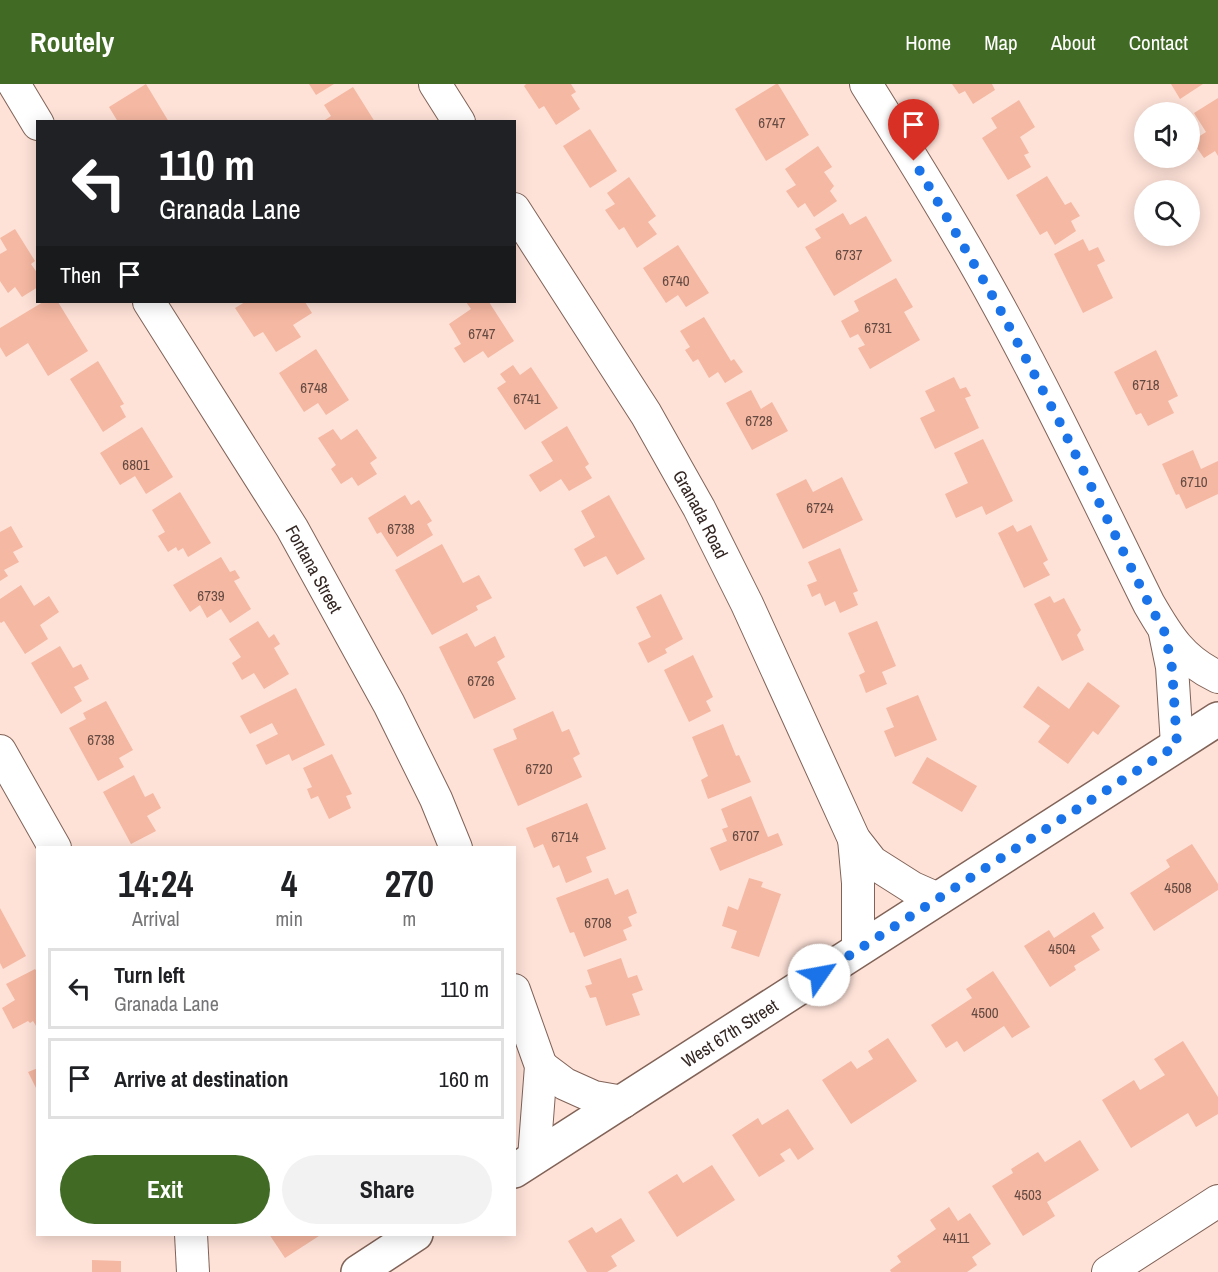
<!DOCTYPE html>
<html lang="en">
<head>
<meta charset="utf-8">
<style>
  :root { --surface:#fff; --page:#f2f2f2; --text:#202124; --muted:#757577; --line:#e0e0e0; --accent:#416a25 }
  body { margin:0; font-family:"Archivo Narrow",sans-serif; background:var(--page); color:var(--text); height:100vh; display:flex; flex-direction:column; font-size:22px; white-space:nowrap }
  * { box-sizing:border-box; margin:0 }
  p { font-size:20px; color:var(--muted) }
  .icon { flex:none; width:33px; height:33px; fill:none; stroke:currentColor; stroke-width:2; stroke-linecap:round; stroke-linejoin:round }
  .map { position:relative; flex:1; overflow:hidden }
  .panel { position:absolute; left:36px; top:762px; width:480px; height:390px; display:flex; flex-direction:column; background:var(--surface); border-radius:0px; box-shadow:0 3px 15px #0003 }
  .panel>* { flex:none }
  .banner { position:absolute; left:36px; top:36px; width:480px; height:183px; border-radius:0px; box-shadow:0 3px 15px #0003; background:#202124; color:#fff; overflow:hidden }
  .tools { position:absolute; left:1134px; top:18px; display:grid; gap:12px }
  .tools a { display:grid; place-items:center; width:66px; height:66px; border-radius:50%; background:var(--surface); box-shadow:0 3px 15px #0003; font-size:30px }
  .pin { position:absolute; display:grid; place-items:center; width:51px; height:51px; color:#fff; margin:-62px -26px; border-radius:50% 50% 50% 0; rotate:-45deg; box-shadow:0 0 6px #0007 }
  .pin .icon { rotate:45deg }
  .me { position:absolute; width:66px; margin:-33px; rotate:57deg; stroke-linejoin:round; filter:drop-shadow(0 0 4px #0008) }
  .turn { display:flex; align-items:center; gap:21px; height:126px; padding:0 24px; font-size:27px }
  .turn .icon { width:78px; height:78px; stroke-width:2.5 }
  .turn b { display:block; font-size:42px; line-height:51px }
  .then { display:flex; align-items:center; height:57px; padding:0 24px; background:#0003; gap:12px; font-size:22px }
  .eta { display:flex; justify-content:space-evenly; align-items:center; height:102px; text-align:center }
  .eta b { font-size:36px; font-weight:700; line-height:42px }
  .cta { display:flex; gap:12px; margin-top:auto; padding:12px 24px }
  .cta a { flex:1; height:69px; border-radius:36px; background:var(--accent); color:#fff; font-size:24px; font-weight:700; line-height:69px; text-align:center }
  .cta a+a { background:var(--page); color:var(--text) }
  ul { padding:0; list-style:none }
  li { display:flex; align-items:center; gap:18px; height:81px; margin:0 12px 9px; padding:0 12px; border:3px solid var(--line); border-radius:0px }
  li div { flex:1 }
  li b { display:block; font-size:22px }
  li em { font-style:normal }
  header { display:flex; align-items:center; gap:36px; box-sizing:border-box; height:84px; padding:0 30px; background:var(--accent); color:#fff }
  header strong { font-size:28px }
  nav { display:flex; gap:33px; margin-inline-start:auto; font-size:21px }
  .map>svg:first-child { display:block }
  .building { fill:#f5b8a2 }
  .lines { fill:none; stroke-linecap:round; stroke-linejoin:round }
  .minor-casing { stroke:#816358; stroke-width:34 }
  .tertiary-casing { stroke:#816358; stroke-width:36 }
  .minor { stroke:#fff; stroke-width:32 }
  .tertiary { stroke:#fff; stroke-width:33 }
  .route { stroke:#1a73e8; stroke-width:10; stroke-dasharray:0 18 }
  .labels { text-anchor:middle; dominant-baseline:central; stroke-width:4.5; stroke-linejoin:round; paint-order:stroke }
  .number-label { font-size:15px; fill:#644a42 }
  .street-label { font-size:18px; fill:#332622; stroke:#fbf4f2 }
</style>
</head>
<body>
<header>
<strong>Routely</strong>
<nav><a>Home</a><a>Map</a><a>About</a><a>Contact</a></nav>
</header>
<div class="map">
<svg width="1218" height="1188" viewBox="0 0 1218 1188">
  <rect width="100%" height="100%" fill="#fee2d8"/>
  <g class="building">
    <polygon points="146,0 169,38 118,38 109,23"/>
    <polygon points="309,0 334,0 316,11"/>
    <polygon points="526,0 571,0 576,8 571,11 580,25 556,41 544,22 539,25 524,2"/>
    <polygon points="776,0 778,0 809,51 766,77 735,25"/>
    <polygon points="952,0 992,0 995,6 973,20 965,7 959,10"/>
    <polygon points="1171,0 1203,0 1180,15"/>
    <polygon points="353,3 375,38 322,38 331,32 324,21"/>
    <polygon points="1218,14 1218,72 1215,67 1204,74 1192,57 1206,48 1194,29"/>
    <polygon points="1019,16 1035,43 1020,53 1029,69 1024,71 1031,83 1008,96 982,54 997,44 991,34"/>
    <polygon points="590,45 617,87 590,104 563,62"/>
    <polygon points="818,62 832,83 824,88 834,102 830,107 837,117 814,133 805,119 798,124 786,107 796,101 785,85"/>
    <polygon points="1047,92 1065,121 1071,118 1080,132 1071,137 1076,147 1055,161 1047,147 1040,151 1016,111"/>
    <polygon points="629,93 656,132 648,138 657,150 637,164 624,143 619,146 605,126 615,120 607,109"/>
    <polygon points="843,129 850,141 866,132 892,177 834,212 805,163 821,154 815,145"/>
    <polygon points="15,145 35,177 31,180 38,190 38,203 22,213 15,203 8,209 0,197 0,170 7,166 0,154"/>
    <polygon points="1083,155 1089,167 1098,163 1105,177 1097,181 1113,214 1083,229 1054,170"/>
    <polygon points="678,161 709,209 686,223 678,211 666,219 643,184"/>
    <polygon points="896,194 913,223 904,228 920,256 870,285 858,264 865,261 858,250 850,254 841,237 859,227 854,217"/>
    <polygon points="43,218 58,218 88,267 48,292 28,259 6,273 0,263 0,244"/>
    <polygon points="245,218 305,218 312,229 293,241 301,253 276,268 263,248 254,253 235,224"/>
    <polygon points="466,218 489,218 514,257 488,274 483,267 464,279 454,264 461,260 449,240 471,225"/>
    <polygon points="704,233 731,277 734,275 743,288 725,299 718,288 709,294 698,275 693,278 685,266 690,263 680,247"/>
    <polygon points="316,265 349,316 326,331 318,319 304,328 279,289"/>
    <polygon points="1156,266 1178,312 1168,317 1174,329 1148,342 1141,329 1136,331 1114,288"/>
    <polygon points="98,277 124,320 120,322 126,333 103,348 70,295"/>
    <polygon points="513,281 520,291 531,283 558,324 525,346 497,304 506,298 500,290"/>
    <polygon points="954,293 960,305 966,303 971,312 965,314 979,344 935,365 920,334 935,327 925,307"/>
    <polygon points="751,306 761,325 772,318 788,347 752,366 726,319"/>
    <polygon points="567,342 589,380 585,383 592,394 569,407 561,395 540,408 529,391 553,377 541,358"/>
    <polygon points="142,343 173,393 146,410 135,392 120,401 100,369"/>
    <polygon points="333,345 341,356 357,345 377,374 370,379 377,390 358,402 352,393 341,400 331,385 336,381 318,354"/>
    <polygon points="983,355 1013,417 986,431 982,422 956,434 945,410 968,399 954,369"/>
    <polygon points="1193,366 1201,385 1218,377 1218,410 1186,425 1179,410 1176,411 1162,380"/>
    <polygon points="842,393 863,436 803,465 776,410 806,395 813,408"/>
    <polygon points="180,408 211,459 188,473 183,464 178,467 176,463 168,468 158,452 165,448 152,426"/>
    <polygon points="405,411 411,421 419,416 432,437 427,440 433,451 397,473 381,448 377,450 368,434"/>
    <polygon points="609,411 645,475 617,491 606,472 584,483 574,465 595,453 581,427"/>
    <polygon points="1013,441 1017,448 1031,441 1048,476 1043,479 1050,491 1024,504 998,449"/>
    <polygon points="11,442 23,463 13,468 19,478 4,486 8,492 0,497 0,448"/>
    <polygon points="442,460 463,499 479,491 492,514 476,522 478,526 432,551 395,486"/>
    <polygon points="840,464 858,507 853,509 858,521 840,529 835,517 825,522 820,509 812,513 807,501 817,497 808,478"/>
    <polygon points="221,473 230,488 235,486 240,494 234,497 251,525 230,539 221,525 207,534 200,521 190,528 173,501"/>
    <polygon points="21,501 34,522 49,512 59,528 40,541 48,555 25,570 4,537 1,539 0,538 0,515"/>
    <polygon points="661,510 683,555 665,565 667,569 648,579 638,559 651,553 636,523"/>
    <polygon points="1050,512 1054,519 1064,514 1081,546 1077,551 1084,566 1062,577 1034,520"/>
    <polygon points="258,537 269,554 274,550 280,560 274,564 289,590 264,605 254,589 242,596 232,579 241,573 229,555"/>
    <polygon points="877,537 896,582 882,588 887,600 866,609 859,591 865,588 848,549"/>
    <polygon points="467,549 475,563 495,552 505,573 497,578 516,615 474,635 439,563"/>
    <polygon points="60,562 73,584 81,580 89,595 74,603 82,617 61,630 31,579"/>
    <polygon points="693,571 713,613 706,617 711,627 689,638 664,586"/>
    <polygon points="1088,598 1120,622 1098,651 1093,647 1068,680 1038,658 1050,642 1023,623 1038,602 1069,625"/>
    <polygon points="296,604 325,661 292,677 289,670 266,681 256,661 278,650 272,639 250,650 240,632"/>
    <polygon points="918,611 937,656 895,673 884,647 894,643 886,624"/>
    <polygon points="106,617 133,666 119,674 124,683 98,697 69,644 86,635 83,629"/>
    <polygon points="553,627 562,648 569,645 580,670 573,674 582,693 518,722 493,665 517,655 513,645"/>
    <polygon points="723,640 736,672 739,671 751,698 708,715 701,696 708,692 692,653"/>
    <polygon points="332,670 352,710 346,712 351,724 329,735 318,712 311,715 307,705 312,703 303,684"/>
    <polygon points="927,673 977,702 962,728 912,699"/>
    <polygon points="134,691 145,713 153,709 161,724 147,732 156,747 131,760 103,708"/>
    <polygon points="751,712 768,753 778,749 783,761 720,787 710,764 727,757 722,745 728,743 721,725"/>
    <polygon points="587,719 606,765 586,773 592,788 566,799 559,781 553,784 543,760 534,764 526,744"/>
    <polygon points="1192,760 1218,800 1218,806 1154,847 1130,809 1170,783 1166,776"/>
    <polygon points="608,794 615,811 628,805 637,829 628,833 632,842 623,846 627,856 584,873 574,848 570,849 556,814"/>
    <polygon points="749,794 763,798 761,803 781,810 759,873 731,864 737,847 722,842 728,822 738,826"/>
    <polygon points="0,824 26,872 3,885 0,879"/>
    <polygon points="1094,828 1104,844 1091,852 1100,866 1074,882 1076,886 1050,903 1024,862 1049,846 1054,854"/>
    <polygon points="621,874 628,894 637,891 643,906 632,910 640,931 606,942 596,913 590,914 585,902 592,900 587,886"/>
    <polygon points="35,885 38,889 38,945 33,937 30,939 28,937 13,945 2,924 15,916 6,900"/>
    <polygon points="993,887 1030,943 1012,954 1004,942 964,968 957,957 946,964 931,941 972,914 966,905"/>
    <polygon points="888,954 917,997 851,1040 822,996 851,977 857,985 873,975 868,967"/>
    <polygon points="1183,957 1218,1013 1218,1030 1196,1043 1188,1029 1131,1064 1102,1016 1134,996 1140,1006 1165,991 1154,975"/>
    <polygon points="38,984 38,1008 28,988"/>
    <polygon points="788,1025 814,1065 798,1076 790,1064 780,1070 785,1077 759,1093 732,1051 758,1034 762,1041"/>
    <polygon points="1080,1056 1099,1086 1047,1118 1055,1132 1023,1152 992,1102 1013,1089 1011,1085 1038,1068 1045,1078"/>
    <polygon points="712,1081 735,1116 677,1153 648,1108 677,1090 683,1099"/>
    <polygon points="949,1123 958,1137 970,1129 991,1160 972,1173 977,1181 967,1188 891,1188 890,1186 901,1178 897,1172 936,1145 930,1136"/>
    <polygon points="621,1134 635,1157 611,1172 617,1182 607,1188 587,1188 568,1157 592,1143 596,1149"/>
    <polygon points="269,1150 322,1150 285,1174"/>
    <polygon points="92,1176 121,1177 121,1188 92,1188"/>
  </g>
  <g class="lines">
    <g class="minor-casing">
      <g id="minor">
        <polyline points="14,0 38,40"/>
        <polyline points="435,0 459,38"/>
        <path d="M 866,0 C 911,72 956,144 997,219 C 1051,317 1099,419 1149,520 C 1168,553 1182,576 1218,593"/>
        <path id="s1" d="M 514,125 L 646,330 L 699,424 L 747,520 L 854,755 L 872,778 L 913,804 L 938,815"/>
        <path id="s2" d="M 149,218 L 292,444 L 389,620 L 436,715 L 456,764"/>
        <polyline points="1165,549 1172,583 1177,661"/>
        <polyline points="0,667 55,764"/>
        <polyline points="854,755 858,799 858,866"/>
        <polyline points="514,906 541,982 534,1074"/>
        <polyline points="541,982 565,1000 594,1013 623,1018"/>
        <polyline points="191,1150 193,1188"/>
        <polyline points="1108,1188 1218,1117"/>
      </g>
    </g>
    <g class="tertiary-casing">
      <g id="tertiary">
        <path id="s3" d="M 514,1087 L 1218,635"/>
        <polyline points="358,1188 416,1150"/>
      </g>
    </g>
    <use href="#minor" class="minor"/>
    <use href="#tertiary" class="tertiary"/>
  </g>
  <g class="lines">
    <polyline class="route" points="819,891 1177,661 1172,584 1165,549 1149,520 1059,337 996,218 914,77"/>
  </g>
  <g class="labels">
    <g class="number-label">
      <text x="772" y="38">6747</text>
      <text x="849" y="170">6737</text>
      <text x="676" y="196">6740</text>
      <text x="878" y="243">6731</text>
      <text x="482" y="249">6747</text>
      <text x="1146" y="300">6718</text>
      <text x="314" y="303">6748</text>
      <text x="527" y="314">6741</text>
      <text x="759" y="336">6728</text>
      <text x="136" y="380">6801</text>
      <text x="1194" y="397">6710</text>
      <text x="820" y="423">6724</text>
      <text x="401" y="444">6738</text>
      <text x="211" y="511">6739</text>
      <text x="481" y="596">6726</text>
      <text x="101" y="655">6738</text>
      <text x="539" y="684">6720</text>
      <text x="746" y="751">6707</text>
      <text x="565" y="752">6714</text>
      <text x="1178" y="803">4508</text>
      <text x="598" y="838">6708</text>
      <text x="1062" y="864">4504</text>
      <text x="985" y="928">4500</text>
      <text x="1028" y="1110">4503</text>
      <text x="956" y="1153">4411</text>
    </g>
    <g class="street-label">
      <text stroke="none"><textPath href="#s1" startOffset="358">Granada Road</textPath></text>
      <text stroke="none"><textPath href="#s2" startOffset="314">Fontana Street</textPath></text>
      <text stroke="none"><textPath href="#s3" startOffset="256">West 67th Street</textPath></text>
    </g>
  </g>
</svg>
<div class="tools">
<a><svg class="icon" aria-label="sound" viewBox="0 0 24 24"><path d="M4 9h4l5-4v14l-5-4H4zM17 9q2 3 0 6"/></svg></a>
<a><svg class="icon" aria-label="search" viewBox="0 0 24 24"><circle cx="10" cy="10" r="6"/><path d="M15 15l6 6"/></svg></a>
</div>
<div class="pin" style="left:914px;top:77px;background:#d93025"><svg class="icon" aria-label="arrive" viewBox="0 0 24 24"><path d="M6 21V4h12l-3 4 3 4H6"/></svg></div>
<svg class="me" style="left:819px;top:891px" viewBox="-20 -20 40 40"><circle r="19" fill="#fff"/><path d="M0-13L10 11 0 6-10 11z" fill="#1a73e8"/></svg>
<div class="banner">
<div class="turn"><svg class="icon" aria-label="left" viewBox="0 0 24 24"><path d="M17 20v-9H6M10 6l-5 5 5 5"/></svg><div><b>110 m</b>Granada Lane</div></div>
<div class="then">Then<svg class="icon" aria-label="arrive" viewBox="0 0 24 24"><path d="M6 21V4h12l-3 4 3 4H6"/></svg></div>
</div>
<section class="panel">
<div class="eta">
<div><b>14:24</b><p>Arrival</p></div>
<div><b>4</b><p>min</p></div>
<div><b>270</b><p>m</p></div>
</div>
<ul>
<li><svg class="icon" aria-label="left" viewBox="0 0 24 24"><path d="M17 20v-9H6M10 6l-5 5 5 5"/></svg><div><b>Turn left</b><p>Granada Lane</p></div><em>110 m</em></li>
<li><svg class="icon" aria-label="arrive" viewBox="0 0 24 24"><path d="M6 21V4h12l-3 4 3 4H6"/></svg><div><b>Arrive at destination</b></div><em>160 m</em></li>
</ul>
<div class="cta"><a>Exit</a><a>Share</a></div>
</section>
</div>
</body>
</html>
